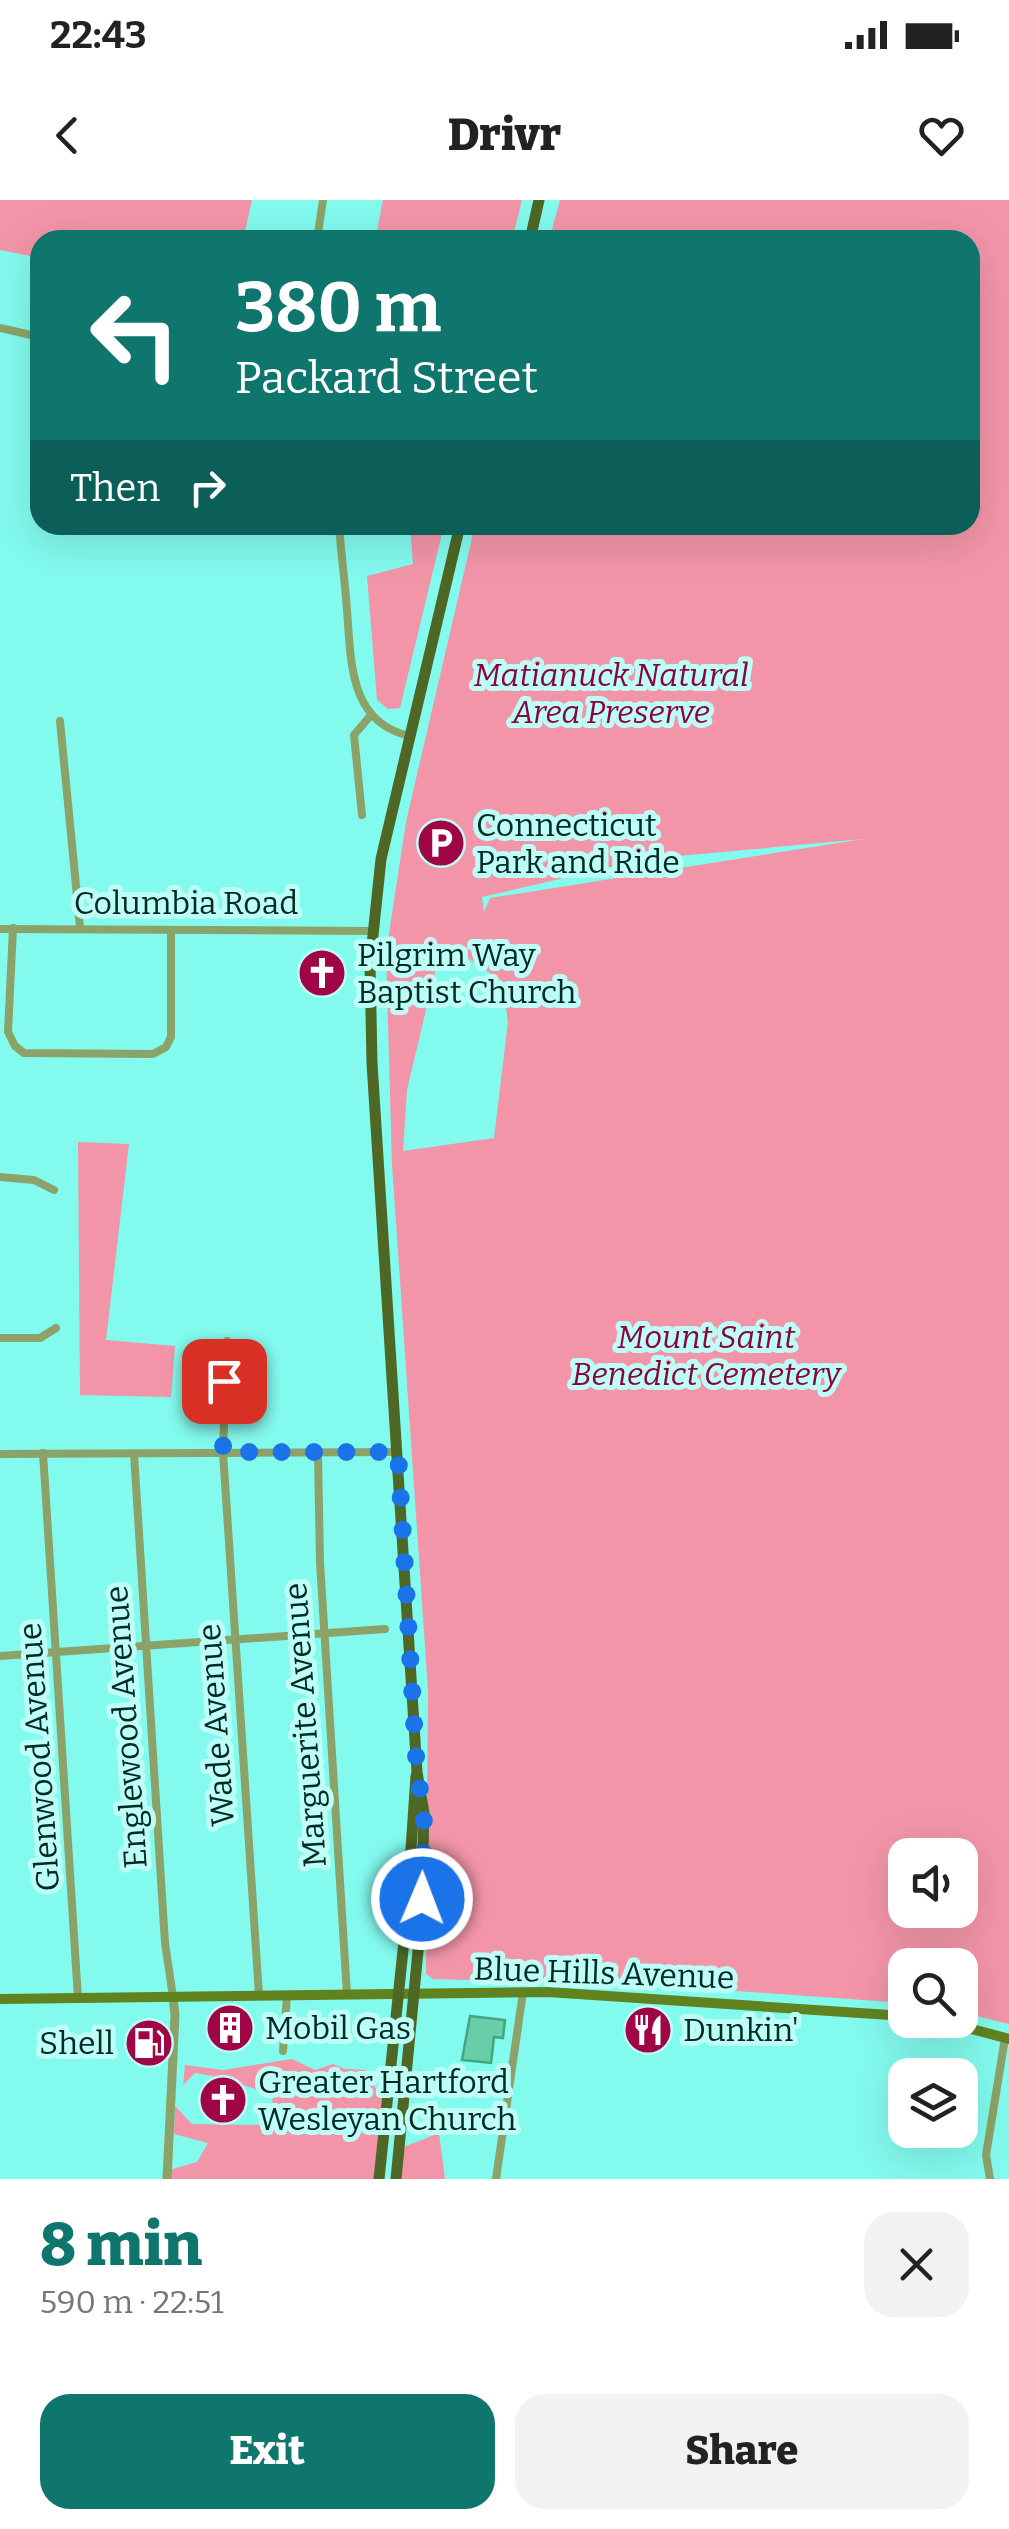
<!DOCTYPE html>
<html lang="en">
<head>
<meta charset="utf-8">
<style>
  :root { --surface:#fff; --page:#f2f2f2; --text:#222; --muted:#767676; --accent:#0f766e }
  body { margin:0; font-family:Bitter,serif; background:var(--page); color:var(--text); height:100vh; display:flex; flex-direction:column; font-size:38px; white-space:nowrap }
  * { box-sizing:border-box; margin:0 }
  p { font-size:32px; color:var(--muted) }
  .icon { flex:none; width:55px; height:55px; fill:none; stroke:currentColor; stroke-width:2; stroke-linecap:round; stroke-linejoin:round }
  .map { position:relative; height:1979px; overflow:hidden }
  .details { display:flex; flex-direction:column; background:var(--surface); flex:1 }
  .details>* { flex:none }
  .guide { position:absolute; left:30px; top:30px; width:950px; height:305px; border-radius:30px; box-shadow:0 10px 40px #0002; background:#0f766e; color:#fff; overflow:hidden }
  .buttons { position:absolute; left:888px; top:1638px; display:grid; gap:20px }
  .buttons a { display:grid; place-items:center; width:90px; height:90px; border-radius:20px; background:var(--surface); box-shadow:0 10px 40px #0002; font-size:50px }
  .pin { position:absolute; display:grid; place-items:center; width:85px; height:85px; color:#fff; margin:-42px; border-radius:20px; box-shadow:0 5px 15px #0006 }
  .me { position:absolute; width:110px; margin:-55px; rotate:1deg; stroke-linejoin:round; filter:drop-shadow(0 0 8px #0008) }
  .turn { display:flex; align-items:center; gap:35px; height:210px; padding:0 40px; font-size:45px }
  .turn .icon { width:130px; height:130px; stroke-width:2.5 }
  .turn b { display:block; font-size:70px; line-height:85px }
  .then { display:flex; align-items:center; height:95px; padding:0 40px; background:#0003; gap:20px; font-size:38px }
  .round { display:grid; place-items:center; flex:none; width:105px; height:105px; border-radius:30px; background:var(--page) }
  .overview { display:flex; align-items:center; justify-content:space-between; height:170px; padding:0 40px }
  h1 { font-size:60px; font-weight:800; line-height:75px; color:var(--accent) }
  .action { display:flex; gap:20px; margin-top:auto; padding:20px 40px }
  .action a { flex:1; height:115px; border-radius:30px; background:var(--accent); color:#fff; font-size:40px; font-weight:800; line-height:115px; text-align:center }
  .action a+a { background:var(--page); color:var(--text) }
  .status { display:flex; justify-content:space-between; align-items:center; height:70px; padding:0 50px; background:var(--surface); direction:ltr }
  .status svg { height:28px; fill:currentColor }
  header { display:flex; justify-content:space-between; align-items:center; height:130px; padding:0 40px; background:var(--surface); font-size:45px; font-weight:800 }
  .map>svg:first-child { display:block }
  .green { fill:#f295a8; fill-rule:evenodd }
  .building { fill:#69cda8; stroke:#40a783; stroke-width:2.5 }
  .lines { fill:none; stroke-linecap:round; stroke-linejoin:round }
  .minor { stroke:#8ba368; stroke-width:8 }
  .tertiary { stroke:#8ba368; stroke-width:9 }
  .secondary { stroke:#61831f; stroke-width:10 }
  .primary { stroke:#4e6724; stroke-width:11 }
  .route { stroke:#1a73e8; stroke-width:18; stroke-dasharray:0 32.4 }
  .labels { text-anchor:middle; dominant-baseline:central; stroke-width:10; stroke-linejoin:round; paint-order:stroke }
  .park-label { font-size:32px; font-style:italic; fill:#8b053c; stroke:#bdfef6 }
  .poi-label { font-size:32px; fill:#012a26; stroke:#bdfef6; text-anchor:start }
  .street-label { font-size:32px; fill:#012a26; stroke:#bdfef6 }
</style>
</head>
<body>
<div class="status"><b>22:43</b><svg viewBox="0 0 49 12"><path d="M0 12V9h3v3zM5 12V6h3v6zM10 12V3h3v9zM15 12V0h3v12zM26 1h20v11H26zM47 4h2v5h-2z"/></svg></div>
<header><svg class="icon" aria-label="back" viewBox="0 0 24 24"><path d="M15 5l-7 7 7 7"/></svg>Drivr<svg class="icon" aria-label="heart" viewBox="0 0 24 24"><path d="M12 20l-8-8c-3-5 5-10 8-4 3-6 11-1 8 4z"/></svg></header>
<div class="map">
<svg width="1009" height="1979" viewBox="0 0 1009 1979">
  <rect width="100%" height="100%" fill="#83faee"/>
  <g class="green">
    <polygon points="0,0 252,0 243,40 40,40 40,58 0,50"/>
    <polygon points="383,0 522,0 512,40 375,40"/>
    <path d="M 560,0 L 1009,0 L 1009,1824 L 960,1812 L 960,1765 L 905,1765 L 905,1803 L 668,1786 L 433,1779 L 426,1774 L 428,1490 L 392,964 L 386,753 L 406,622 L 475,325 L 970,325 L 970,40 L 549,40 ZM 864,639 L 490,698 L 484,712 L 482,697 L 645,659 ZM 469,747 L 466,757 L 502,781 L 508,822 L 494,938 L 403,951 L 407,890 L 440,751 ZM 905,1655 L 960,1655 L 960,1710 L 905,1710 Z"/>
    <polygon points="410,325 444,325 400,508 388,509 377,500 367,376 413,364"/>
    <polygon points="78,942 129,944 106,1140 175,1146 171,1197 80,1195"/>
    <path d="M 292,1859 L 315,1870 L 333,1864 L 345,1869 L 365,1870 L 382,1899 L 374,1979 L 168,1979 L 169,1970 L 197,1962 L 208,1943 L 174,1934 L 175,1906 L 192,1924 L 265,1925 L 272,1909 L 273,1893 C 245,1888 222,1876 195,1873 L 183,1885 L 185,1865 L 223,1870 Z"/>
    <polygon points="439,1933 445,1979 395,1979 399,1949"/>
  </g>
  <g class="building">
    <polygon points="326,754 337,758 340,769 318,791 304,776"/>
    <polygon points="470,1816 505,1820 503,1838 494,1837 491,1863 462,1860"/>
    <polygon points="213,1884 222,1884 222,1894 236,1895 235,1907 221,1906 220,1917 210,1916"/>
  </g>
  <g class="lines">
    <g class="minor">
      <polyline points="317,40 323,0"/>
      <polyline points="0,128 40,137"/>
      <path d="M 339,325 C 341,353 345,382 347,410 C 351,461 349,523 410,536"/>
      <polyline points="60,521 80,727"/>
      <polyline points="362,615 354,535 371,515"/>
      <polyline points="13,728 8,832 15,846 24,853 153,854 166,847 171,837 171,730"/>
      <polyline points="0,729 373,731"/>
      <polyline points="0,977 34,980 54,990"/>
      <polyline points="0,1138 40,1138 56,1128"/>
      <polyline points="227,1141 223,1252 259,1795"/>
      <polyline points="43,1253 78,1798"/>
      <polyline points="318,1253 320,1362 347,1794"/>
      <polyline points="0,1254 398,1252"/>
      <polyline points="134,1254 165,1743 173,1797"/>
      <polyline points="0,1456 385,1429"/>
      <polyline points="283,1851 287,1795"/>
      <polyline points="496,1979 523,1792"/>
      <polyline points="990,1979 986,1955 1005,1838"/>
    </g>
    <polyline class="tertiary" points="167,1979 175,1815 173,1797"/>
    <g class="secondary">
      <polyline points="0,1799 548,1792 905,1816"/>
      <polyline points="938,1820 1009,1839"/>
    </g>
    <g class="primary">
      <polyline points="530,40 539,0"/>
      <polyline points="379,1979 406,1722 416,1576"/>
      <polyline points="396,1979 421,1720 424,1613 417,1572 372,863 370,764 381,659 460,325"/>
    </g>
  </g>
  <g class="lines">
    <polyline class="route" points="224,1181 223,1252 398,1252 417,1572 424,1613 422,1699"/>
  </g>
  <defs>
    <g id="parking-disc" transform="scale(2.5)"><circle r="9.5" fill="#a00546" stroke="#bdfef6"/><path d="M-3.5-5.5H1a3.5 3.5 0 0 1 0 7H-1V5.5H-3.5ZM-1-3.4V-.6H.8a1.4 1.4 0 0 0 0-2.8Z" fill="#fff"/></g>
    <g id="church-disc" transform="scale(2.5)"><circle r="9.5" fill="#a00546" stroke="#bdfef6"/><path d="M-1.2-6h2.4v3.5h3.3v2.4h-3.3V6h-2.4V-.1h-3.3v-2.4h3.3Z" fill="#fff"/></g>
    <g id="building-disc" transform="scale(2.5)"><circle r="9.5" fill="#a00546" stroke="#bdfef6"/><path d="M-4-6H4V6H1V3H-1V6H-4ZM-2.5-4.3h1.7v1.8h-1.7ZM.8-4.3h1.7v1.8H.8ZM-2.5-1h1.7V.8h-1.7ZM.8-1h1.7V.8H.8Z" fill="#fff"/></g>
    <g id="restaurant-disc" transform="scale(2.5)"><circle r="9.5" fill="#a00546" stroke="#bdfef6"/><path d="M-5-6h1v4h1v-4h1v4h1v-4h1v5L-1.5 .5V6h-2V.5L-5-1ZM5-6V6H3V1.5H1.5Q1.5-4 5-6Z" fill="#fff"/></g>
    <g id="fuel-disc" transform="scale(2.5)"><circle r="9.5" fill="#a00546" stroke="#bdfef6"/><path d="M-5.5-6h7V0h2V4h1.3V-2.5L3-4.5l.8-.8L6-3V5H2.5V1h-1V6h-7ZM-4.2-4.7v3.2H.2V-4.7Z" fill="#fff"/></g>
  </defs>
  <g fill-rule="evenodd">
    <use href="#parking-disc" x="441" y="643"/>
    <use href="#church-disc" x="322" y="773"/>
    <use href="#building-disc" x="230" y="1828"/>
    <use href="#restaurant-disc" x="648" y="1830"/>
    <use href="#fuel-disc" x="149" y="1843"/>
    <use href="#church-disc" x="223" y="1900"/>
  </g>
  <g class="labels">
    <g class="park-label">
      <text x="611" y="475">Matianuck Natural<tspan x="611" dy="37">Area Preserve</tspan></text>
      <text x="706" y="1137">Mount Saint<tspan x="706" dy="37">Benedict Cemetery</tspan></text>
    </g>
    <g class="poi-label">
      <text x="476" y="625">Connecticut<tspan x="476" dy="37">Park and Ride</tspan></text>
      <text x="357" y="755">Pilgrim Way<tspan x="357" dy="37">Baptist Church</tspan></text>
      <text x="265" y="1828">Mobil Gas</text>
      <text x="683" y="1830">Dunkin'</text>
      <text x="114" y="1843" text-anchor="end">Shell</text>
      <text x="258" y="1882">Greater Hartford<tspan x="258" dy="37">Wesleyan Church</tspan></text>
    </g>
    <g class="street-label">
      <text x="186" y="703">Columbia Road</text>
      <text transform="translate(216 1525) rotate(-94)">Wade Avenue</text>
      <text transform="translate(305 1525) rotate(-94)">Marguerite Avenue</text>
      <text transform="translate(126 1527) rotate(-94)">Englewood Avenue</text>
      <text transform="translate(39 1557) rotate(-94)">Glenwood Avenue</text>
      <text transform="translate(604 1773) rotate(2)">Blue Hills Avenue</text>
    </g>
  </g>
</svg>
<div class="buttons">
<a><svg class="icon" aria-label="sound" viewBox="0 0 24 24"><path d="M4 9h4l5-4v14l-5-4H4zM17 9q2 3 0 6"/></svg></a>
<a><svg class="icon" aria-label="search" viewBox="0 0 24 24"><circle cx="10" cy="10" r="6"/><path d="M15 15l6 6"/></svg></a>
<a><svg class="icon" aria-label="layers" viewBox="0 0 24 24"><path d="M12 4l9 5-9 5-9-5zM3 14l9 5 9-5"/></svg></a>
</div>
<div class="pin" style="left:224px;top:1181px;background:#d93025"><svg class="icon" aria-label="arrive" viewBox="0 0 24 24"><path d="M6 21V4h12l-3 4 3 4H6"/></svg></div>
<svg class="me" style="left:422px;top:1699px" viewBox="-20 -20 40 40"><circle r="17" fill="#1a73e8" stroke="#fff" stroke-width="3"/><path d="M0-11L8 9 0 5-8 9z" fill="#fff"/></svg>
<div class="guide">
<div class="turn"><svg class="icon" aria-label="left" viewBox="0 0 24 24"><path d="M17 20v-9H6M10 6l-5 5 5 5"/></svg><div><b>380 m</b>Packard Street</div></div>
<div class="then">Then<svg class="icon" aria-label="right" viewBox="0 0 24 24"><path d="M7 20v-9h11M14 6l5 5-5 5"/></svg></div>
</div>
</div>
<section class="details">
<div class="overview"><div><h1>8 min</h1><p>590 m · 22:51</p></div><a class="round"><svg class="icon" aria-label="close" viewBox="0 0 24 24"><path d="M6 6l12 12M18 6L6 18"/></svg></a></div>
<div class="action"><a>Exit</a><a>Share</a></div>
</section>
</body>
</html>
